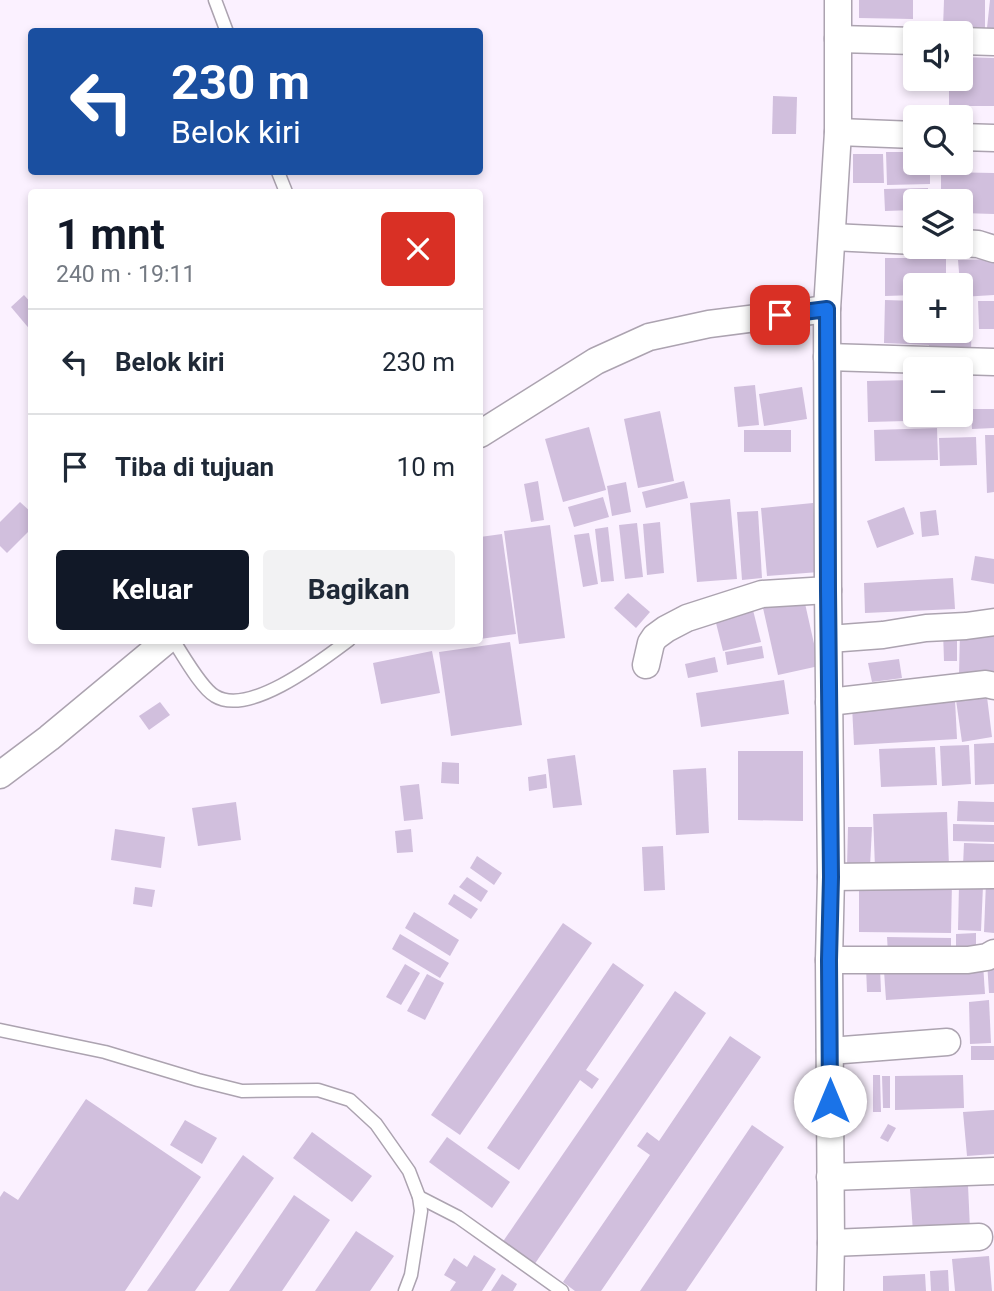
<!DOCTYPE html>
<html lang="id">
<head>
<meta charset="utf-8">
<style>
  :root { --surface:#fff; --page:#f2f2f3; --text:#1f2937; --muted:#747a83; --line:#e0e1e3; --accent:#111827 }
  body { margin:0; font-family:Roboto,sans-serif; background:var(--page); color:var(--text); height:100vh; display:flex; flex-direction:column; font-size:26px; white-space:nowrap }
  * { box-sizing:border-box; margin:0 }
  p { font-size:23px; color:var(--muted) }
  .icon { flex:none; width:38px; height:38px; fill:none; stroke:currentColor; stroke-width:2; stroke-linecap:round; stroke-linejoin:round }
  .map { position:relative; flex:1; overflow:hidden }
  .side { position:absolute; left:28px; top:189px; width:455px; height:455px; display:flex; flex-direction:column; background:var(--surface); border-radius:7px; box-shadow:0 4px 10px #0003 }
  .side>* { flex:none }
  .banner { position:absolute; left:28px; top:28px; width:455px; height:147px; border-radius:7px; box-shadow:0 4px 10px #0003; background:#1a4fa0; color:#fff; overflow:hidden }
  .controls { position:absolute; left:903px; top:21px; display:grid; gap:14px }
  .controls a { display:grid; place-items:center; width:70px; height:70px; border-radius:7px; background:var(--surface); box-shadow:0 4px 10px #0003; font-size:35px }
  .pin { position:absolute; display:grid; place-items:center; width:60px; height:60px; color:#fff; margin:-30px; border-radius:14px; box-shadow:0 4px 10px #0006 }
  .me { position:absolute; width:77px; margin:-38px; rotate:0deg; stroke-linejoin:round; filter:drop-shadow(0 0 5px #0008) }
  .turn { display:flex; align-items:center; gap:24px; height:147px; padding:0 28px; font-size:32px }
  .turn .icon { width:91px; height:91px; stroke-width:2.5 }
  .turn b { display:block; font-size:49px; line-height:60px }
  .round { display:grid; place-items:center; flex:none; width:74px; height:74px; border-radius:7px; background:var(--page) }
  .headline { display:flex; align-items:center; justify-content:space-between; height:119px; padding:0 28px }
  h1 { font-size:42px; font-weight:700; line-height:52px; color:var(--accent) }
  .cta { display:flex; gap:14px; margin-top:auto; padding:14px 28px }
  .cta a { flex:1; height:80px; border-radius:7px; background:var(--accent); color:#fff; font-size:28px; font-weight:700; line-height:80px; text-align:center }
  .cta a+a { background:var(--page); color:var(--text) }
  ul { padding:0; list-style:none }
  li { display:flex; align-items:center; gap:21px; height:105px; padding:0 28px; border-top:2px solid var(--line) }
  li div { flex:1 }
  li b { display:block; font-size:26px }
  li em { font-style:normal }
  .map>svg:first-child { display:block }
  .building { fill:#d1bfdd }
  .lines { fill:none; stroke-linecap:round; stroke-linejoin:round }
  .service-casing { stroke:#aca3b0; stroke-width:15 }
  .minor-casing { stroke:#aca3b0; stroke-width:29 }
  .service { stroke:#fff; stroke-width:12 }
  .minor { stroke:#fff; stroke-width:26 }
  .route-casing { stroke:#114b97; stroke-width:18 }
  .route { stroke:#1a73e8; stroke-width:12 }
</style>
</head>
<body>
<div class="map">
<svg width="994" height="1291" viewBox="0 0 994 1291">
  <rect width="100%" height="100%" fill="#fbf1ff"/>
  <g class="building">
    <polygon points="859,0 913,0 913,19 859,18"/>
    <polygon points="944,0 985,0 985,29 943,28"/>
    <polygon points="990,0 994,0 994,29 987,28"/>
    <polygon points="961,57 994,58 994,106 949,106 949,79 961,79"/>
    <polygon points="773,96 797,97 796,134 772,134"/>
    <polygon points="886,152 915,152 915,163 930,163 930,184 887,185"/>
    <polygon points="853,154 883,154 884,183 853,183"/>
    <polygon points="933,163 955,163 955,164 935,169"/>
    <polygon points="941,172 994,173 994,214 961,213 961,201 941,201"/>
    <polygon points="928,188 928,201 915,201 915,210 885,211 884,189"/>
    <polygon points="885,258 946,258 946,285 915,285 915,295 885,296"/>
    <polygon points="994,259 994,295 961,297 958,260"/>
    <polygon points="24,295 32,304 32,332 11,307"/>
    <polygon points="885,300 915,301 915,331 961,331 961,303 972,303 971,354 929,352 929,345 884,343"/>
    <polygon points="978,301 994,301 994,329 979,329"/>
    <polygon points="915,380 915,415 946,415 946,420 868,422 867,381"/>
    <polygon points="755,385 759,425 738,427 734,387"/>
    <polygon points="802,387 807,419 764,426 759,394"/>
    <polygon points="971,409 994,409 994,428 972,429"/>
    <polygon points="660,411 674,481 638,488 624,419"/>
    <polygon points="589,427 606,490 563,502 545,439"/>
    <polygon points="937,428 938,460 875,461 874,430"/>
    <rect x="744" y="430" width="47" height="22"/>
    <polygon points="985,435 994,435 994,492 987,493"/>
    <polygon points="976,437 977,465 940,466 939,438"/>
    <polygon points="538,481 544,520 531,522 524,484"/>
    <polygon points="684,481 688,498 646,508 642,492"/>
    <polygon points="626,482 631,512 612,516 607,486"/>
    <polygon points="603,497 609,517 574,527 568,507"/>
    <polygon points="730,499 737,579 697,582 690,503"/>
    <polygon points="20,502 32,513 32,528 7,553 0,546 0,522"/>
    <polygon points="813,503 819,572 767,576 761,508"/>
    <polygon points="904,507 914,534 877,548 867,521"/>
    <polygon points="936,510 939,535 922,537 920,512"/>
    <polygon points="758,511 762,578 742,580 737,512"/>
    <polygon points="660,522 664,573 647,575 643,524"/>
    <polygon points="637,523 643,577 625,579 619,525"/>
    <polygon points="550,525 565,638 519,644 504,531"/>
    <polygon points="608,527 614,581 601,582 595,529"/>
    <polygon points="589,533 598,584 583,587 574,535"/>
    <polygon points="502,534 516,634 480,639 480,537"/>
    <polygon points="975,556 994,559 994,584 971,580"/>
    <polygon points="953,578 955,609 865,613 864,583"/>
    <polygon points="628,593 650,612 636,628 614,608"/>
    <polygon points="804,599 819,666 778,675 763,608"/>
    <polygon points="753,610 761,642 723,651 715,619"/>
    <polygon points="957,630 957,661 944,661 943,631"/>
    <polygon points="960,631 994,631 994,676 959,676"/>
    <polygon points="419,640 436,640 437,642 420,644"/>
    <polygon points="510,642 522,725 451,736 439,652"/>
    <polygon points="762,646 764,658 727,665 725,652"/>
    <polygon points="432,651 440,693 381,704 373,663"/>
    <polygon points="715,657 718,672 688,678 685,664"/>
    <polygon points="899,659 902,678 872,682 868,663"/>
    <polygon points="784,680 789,714 701,727 696,693"/>
    <polygon points="986,689 992,737 962,742 955,693"/>
    <polygon points="955,700 957,739 854,745 852,706"/>
    <polygon points="160,702 170,715 149,730 139,716"/>
    <polygon points="994,743 994,784 975,785 974,744"/>
    <polygon points="969,745 971,784 942,786 940,746"/>
    <polygon points="935,747 937,785 881,787 879,749"/>
    <polygon points="738,751 803,751 803,821 738,820"/>
    <polygon points="575,755 582,805 553,808 547,759"/>
    <polygon points="442,762 459,763 459,784 441,783"/>
    <polygon points="706,768 709,833 676,835 673,770"/>
    <polygon points="546,774 547,788 529,791 528,777"/>
    <polygon points="419,784 423,819 404,821 400,786"/>
    <polygon points="958,801 994,802 994,822 957,821"/>
    <polygon points="236,802 241,840 198,846 192,808"/>
    <polygon points="947,812 949,866 875,868 873,814"/>
    <polygon points="953,824 994,825 994,842 953,841"/>
    <polygon points="848,827 872,827 870,867 847,867"/>
    <polygon points="115,829 165,837 161,868 111,860"/>
    <polygon points="411,829 413,852 397,853 395,831"/>
    <polygon points="964,843 994,844 994,866 963,866"/>
    <polygon points="663,846 665,890 644,891 642,847"/>
    <polygon points="477,856 502,873 494,885 470,868"/>
    <polygon points="467,877 488,891 481,902 459,887"/>
    <polygon points="859,881 952,881 951,933 859,932"/>
    <polygon points="986,882 994,883 994,933 984,932"/>
    <polygon points="959,885 983,886 981,931 958,930"/>
    <polygon points="135,887 155,890 152,907 133,904"/>
    <polygon points="454,894 478,909 471,919 448,904"/>
    <polygon points="414,912 459,940 450,956 405,928"/>
    <polygon points="563,923 592,943 460,1135 431,1115"/>
    <polygon points="976,933 976,952 956,953 956,934"/>
    <polygon points="400,934 449,963 440,978 392,949"/>
    <polygon points="887,937 951,938 951,954 888,953"/>
    <polygon points="987,961 994,961 994,993 989,993"/>
    <polygon points="613,963 644,985 586,1070 599,1079 592,1089 580,1080 519,1170 487,1148"/>
    <polygon points="405,964 420,973 401,1005 386,997"/>
    <polygon points="983,964 985,994 886,1000 884,971"/>
    <polygon points="866,967 880,967 881,992 867,992"/>
    <polygon points="427,974 444,983 425,1020 407,1011"/>
    <polygon points="675,991 706,1013 534,1265 502,1243"/>
    <polygon points="989,1000 991,1043 970,1044 969,1002"/>
    <polygon points="730,1036 761,1057 601,1291 575,1291 563,1282 650,1155 637,1146 647,1132 659,1141"/>
    <rect x="971" y="1046" width="23" height="14"/>
    <polygon points="873,1075 880,1075 881,1112 873,1112"/>
    <polygon points="963,1075 964,1108 895,1110 895,1076"/>
    <polygon points="882,1076 890,1076 890,1108 883,1108"/>
    <polygon points="86,1099 201,1177 125,1291 0,1291 0,1197 4,1191 18,1200"/>
    <polygon points="994,1110 994,1154 967,1156 963,1112"/>
    <polygon points="185,1120 217,1138 202,1164 170,1145"/>
    <polygon points="888,1124 896,1128 888,1142 880,1138"/>
    <polygon points="752,1125 784,1147 686,1291 640,1291"/>
    <polygon points="312,1132 372,1176 352,1202 293,1158"/>
    <polygon points="447,1137 510,1182 492,1208 429,1162"/>
    <polygon points="243,1155 274,1178 195,1291 147,1291"/>
    <polygon points="968,1185 970,1229 913,1232 910,1189"/>
    <polygon points="294,1195 330,1220 282,1291 229,1291"/>
    <polygon points="356,1231 394,1256 370,1291 315,1291"/>
    <polygon points="474,1255 496,1269 482,1291 450,1291 456,1282 444,1275 454,1258 467,1267"/>
    <polygon points="989,1256 992,1291 955,1291 952,1259"/>
    <polygon points="948,1270 949,1291 931,1291 930,1271"/>
    <polygon points="502,1274 517,1284 513,1291 491,1291"/>
    <polygon points="925,1274 926,1291 883,1291 883,1276"/>
  </g>
  <g class="lines">
    <g class="service-casing">
      <g id="service">
        <polyline points="215,0 227,32"/>
        <polyline points="278,172 286,192"/>
        <path d="M 173,640 C 183,655 201,688 215,696 C 249,717 321,661 349,640"/>
        <polyline points="0,1030 105,1052 198,1080 242,1091 318,1090 350,1100 376,1124 409,1171 419,1197 421,1211 411,1275 405,1291"/>
        <polyline points="419,1197 458,1217 562,1291"/>
      </g>
    </g>
    <g class="minor-casing">
      <g id="minor">
        <polyline points="838,39 915,41"/>
        <polyline points="961,41 994,42"/>
        <polyline points="838,132 915,135"/>
        <polyline points="961,137 994,138"/>
        <polyline points="832,237 915,241"/>
        <polyline points="961,243 978,244 994,249"/>
        <polyline points="827,357 994,362"/>
        <polyline points="480,434 596,361 649,337 709,324 827,309"/>
        <polyline points="829,639 883,635 926,628 966,626 994,622"/>
        <polyline points="646,665 651,643 655,637 666,629 687,618 762,594 828,590"/>
        <polyline points="829,702 986,684 994,686"/>
        <polyline points="0,775 49,738 167,640"/>
        <polyline points="831,877 994,875"/>
        <polyline points="829,960 968,960 987,957 994,953"/>
        <polyline points="830,1051 947,1042"/>
        <polyline points="830,1177 994,1171"/>
        <polyline points="831,1243 979,1237"/>
        <polyline points="830,1291 831,1243 829,960 831,877 828,590 827,309 838,132 838,0"/>
      </g>
    </g>
    <use href="#service" class="service"/>
    <use href="#minor" class="minor"/>
  </g>
  <g class="lines">
    <g class="route-casing">
      <polyline id="route" points="780,315 827,309 828,590 831,877 829,960 830,1101"/>
    </g>
    <use href="#route" class="route"/>
  </g>
</svg>
<div class="controls">
<a><svg class="icon" aria-label="sound" viewBox="0 0 24 24"><path d="M4 9h4l5-4v14l-5-4H4zM17 9q2 3 0 6"/></svg></a>
<a><svg class="icon" aria-label="search" viewBox="0 0 24 24"><circle cx="10" cy="10" r="6"/><path d="M15 15l6 6"/></svg></a>
<a><svg class="icon" aria-label="layers" viewBox="0 0 24 24"><path d="M12 4l9 5-9 5-9-5zM3 14l9 5 9-5"/></svg></a>
<a>+</a>
<a>−</a>
</div>
<div class="pin" style="left:780px;top:315px;background:#d93025"><svg class="icon" aria-label="arrive" viewBox="0 0 24 24"><path d="M6 21V4h12l-3 4 3 4H6"/></svg></div>
<svg class="me" style="left:830px;top:1101px" viewBox="-20 -20 40 40"><circle r="19" fill="#fff"/><path d="M0-13L10 11 0 6-10 11z" fill="#1a73e8"/></svg>
<div class="banner">
<div class="turn"><svg class="icon" aria-label="left" viewBox="0 0 24 24"><path d="M17 20v-9H6M10 6l-5 5 5 5"/></svg><div><b>230 m</b>Belok kiri</div></div>
</div>
<section class="side">
<div class="headline"><div><h1>1 mnt</h1><p>240 m · 19:11</p></div><a class="round" style="background:#d93025;color:#fff"><svg class="icon" aria-label="close" viewBox="0 0 24 24"><path d="M6 6l12 12M18 6L6 18"/></svg></a></div>
<ul>
<li><svg class="icon" aria-label="left" viewBox="0 0 24 24"><path d="M17 20v-9H6M10 6l-5 5 5 5"/></svg><div><b>Belok kiri</b></div><em>230 m</em></li>
<li><svg class="icon" aria-label="arrive" viewBox="0 0 24 24"><path d="M6 21V4h12l-3 4 3 4H6"/></svg><div><b>Tiba di tujuan</b></div><em>10 m</em></li>
</ul>
<div class="cta"><a>Keluar</a><a>Bagikan</a></div>
</section>
</div>
</body>
</html>
